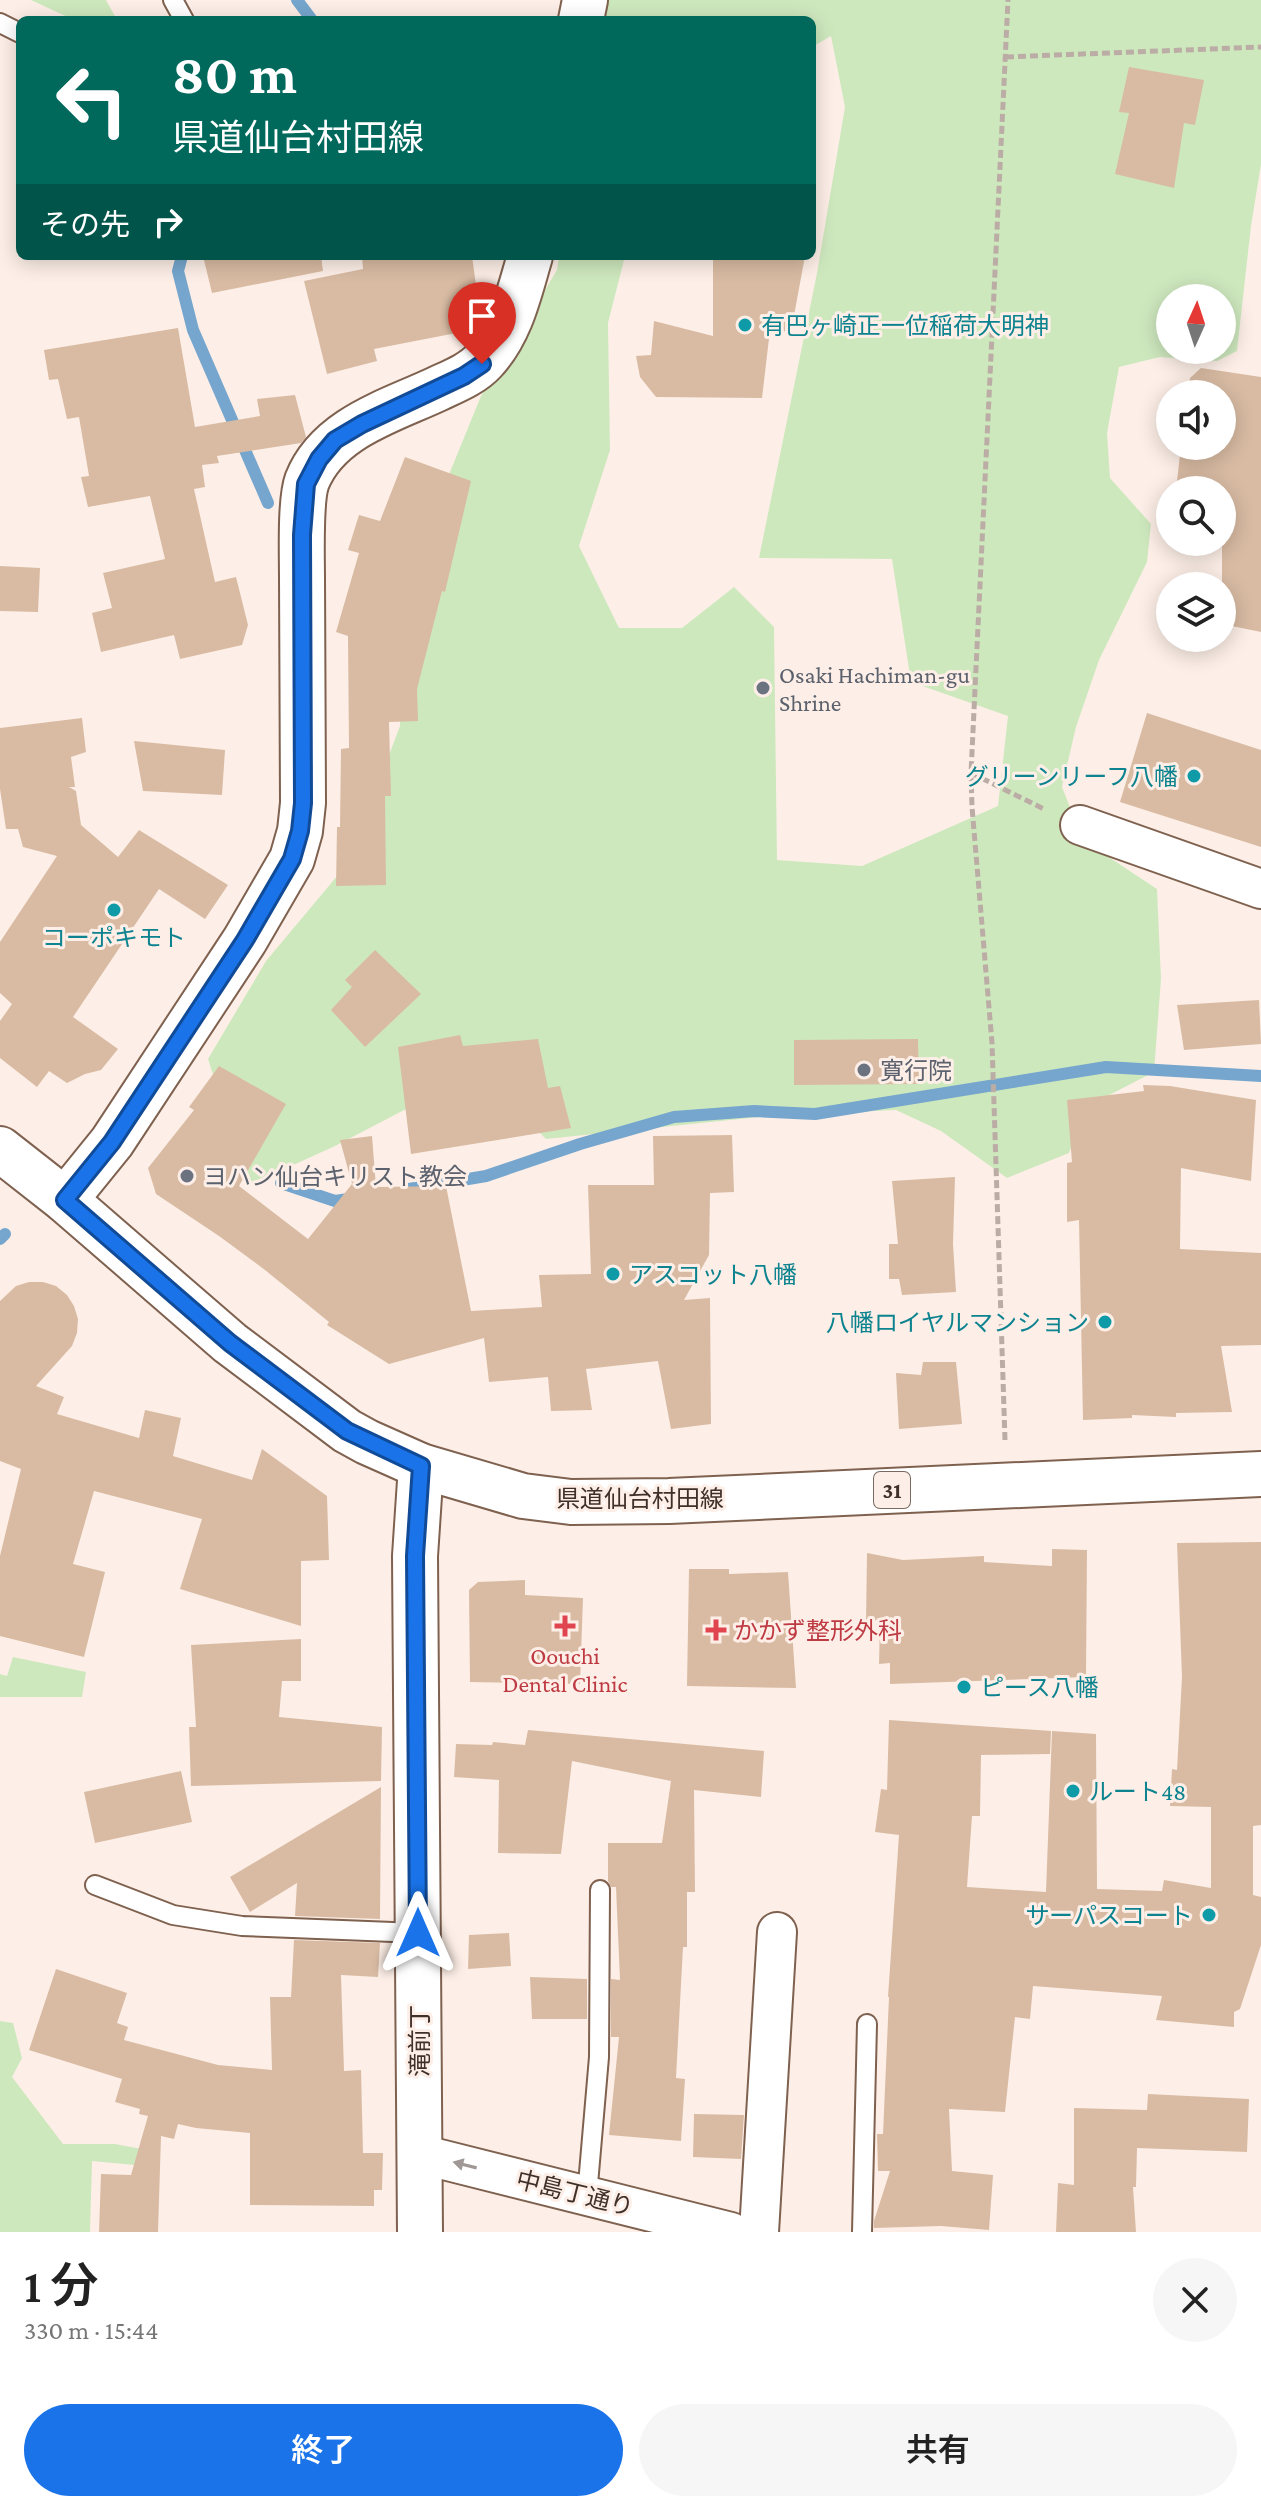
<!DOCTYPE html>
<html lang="ja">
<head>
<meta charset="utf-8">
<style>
  :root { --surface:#fff; --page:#f6f6f6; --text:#222; --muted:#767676; --accent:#1a73e8 }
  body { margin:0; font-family:"Crimson Pro","Noto Sans JP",serif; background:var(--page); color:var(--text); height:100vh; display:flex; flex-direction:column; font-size:30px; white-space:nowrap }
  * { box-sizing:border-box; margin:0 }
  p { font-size:26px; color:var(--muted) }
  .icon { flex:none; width:44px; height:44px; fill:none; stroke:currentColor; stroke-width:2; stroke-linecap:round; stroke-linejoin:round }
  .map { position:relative; height:2232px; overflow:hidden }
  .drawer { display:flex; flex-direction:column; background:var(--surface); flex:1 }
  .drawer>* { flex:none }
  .hud { position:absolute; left:16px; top:16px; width:800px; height:244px; border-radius:12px; box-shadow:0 4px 20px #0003; background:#00695c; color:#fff; overflow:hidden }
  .needle { width:52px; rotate:3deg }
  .controls { position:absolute; left:1156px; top:284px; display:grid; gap:16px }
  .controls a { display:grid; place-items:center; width:80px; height:80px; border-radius:50%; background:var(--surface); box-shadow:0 4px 20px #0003; font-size:40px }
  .pin { position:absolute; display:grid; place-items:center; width:68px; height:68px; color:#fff; margin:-82px -34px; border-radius:50% 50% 50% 0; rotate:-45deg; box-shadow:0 0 8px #0007 }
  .pin .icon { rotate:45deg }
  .me { position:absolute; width:88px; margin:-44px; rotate:0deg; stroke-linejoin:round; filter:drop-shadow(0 0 6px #0008) }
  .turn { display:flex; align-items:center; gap:28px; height:168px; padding:0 24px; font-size:36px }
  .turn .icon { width:104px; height:104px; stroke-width:2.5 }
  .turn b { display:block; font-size:56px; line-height:68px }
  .then { display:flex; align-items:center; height:76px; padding:0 24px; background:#0003; gap:16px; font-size:30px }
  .round { display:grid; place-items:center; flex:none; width:84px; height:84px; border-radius:42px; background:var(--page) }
  .overview { display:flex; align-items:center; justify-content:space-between; height:136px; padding:0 24px }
  h1 { font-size:48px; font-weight:600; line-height:60px }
  .button { display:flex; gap:16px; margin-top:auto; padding:16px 24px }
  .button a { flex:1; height:92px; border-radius:48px; background:var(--accent); color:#fff; font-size:32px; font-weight:600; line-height:92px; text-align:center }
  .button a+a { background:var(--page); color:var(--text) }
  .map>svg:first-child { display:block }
  .green { fill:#cee8be; fill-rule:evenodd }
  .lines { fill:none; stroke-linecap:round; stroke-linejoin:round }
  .stream { stroke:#76a6cd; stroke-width:12 }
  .building { fill:#d9bba3 }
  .service-casing { stroke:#7f614f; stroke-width:22 }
  .minor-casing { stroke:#7f614f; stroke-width:42 }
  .tertiary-casing { stroke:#7f614f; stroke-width:48 }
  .primary-casing { stroke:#7f614f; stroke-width:48 }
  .path { stroke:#bbada5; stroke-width:5; stroke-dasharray:8 4; stroke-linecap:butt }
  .service { stroke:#fff; stroke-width:18 }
  .minor { stroke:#fff; stroke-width:38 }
  .tertiary { stroke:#fff; stroke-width:44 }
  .primary { stroke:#fff; stroke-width:44 }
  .oneway { fill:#9f9894 }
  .route-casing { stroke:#114b97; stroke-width:20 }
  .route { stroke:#1a73e8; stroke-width:14 }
  .culture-dot { fill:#0f9aa8; stroke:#fdefe7; stroke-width:3 }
  .worship-dot { fill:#6b7280; stroke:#fdefe7; stroke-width:3 }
  .health-dot { fill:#e0444e; stroke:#fdefe7; stroke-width:3 }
  .labels { text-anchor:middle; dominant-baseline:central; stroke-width:6; stroke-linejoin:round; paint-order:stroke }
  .shield { fill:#fdefe7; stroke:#786a62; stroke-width:2 }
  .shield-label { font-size:22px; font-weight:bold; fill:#3f3129 }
  .culture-label { font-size:24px; fill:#0d838f; stroke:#fdefe7; text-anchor:start }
  .worship-label { font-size:24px; fill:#5b616d; stroke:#fdefe7; text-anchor:start }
  .street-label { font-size:24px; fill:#3f3129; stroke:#fdefe7 }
  .health-label { font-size:24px; fill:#be3a42; stroke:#fdefe7; text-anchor:start }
</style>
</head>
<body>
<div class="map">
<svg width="1261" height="2232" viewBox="0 0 1261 2232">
  <rect width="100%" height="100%" fill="#fdefe7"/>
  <g class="green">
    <polygon points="31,0 106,0 117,20 74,20"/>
    <path d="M 606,0 L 1261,0 L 1261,164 L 1251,226 L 1237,351 L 1217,361 L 1160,357 L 1119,367 L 1107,433 L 1110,478 L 1151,524 L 1147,562 L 1099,660 L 1076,727 L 1062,787 L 1083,840 L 1157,889 L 1161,979 L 1154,1072 L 1086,1107 L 1069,1153 L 1007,1178 L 941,1131 L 896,1110 L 768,1116 L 546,1139 L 500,1093 L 410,1107 L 333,1147 L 249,1185 L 208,1059 L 266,961 L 348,863 L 400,726 L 399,597 L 481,396 L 557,270 L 559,256 L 625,256 L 608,323 L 610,450 L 579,546 L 619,628 L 682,628 L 734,587 L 774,627 L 777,860 L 862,866 L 998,806 L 1008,716 L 911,682 L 892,559 L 759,558 L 817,273 L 845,107 L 831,36 L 812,47 L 812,20 L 601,20 ZM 1170,298 L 1222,298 L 1222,350 L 1170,350 Z"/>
    <polygon points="13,1657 86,1672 82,1697 0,1697 0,1674 7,1676"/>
    <polygon points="0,2021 13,2023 22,2058 12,2077 63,2144 115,2144 158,2152 146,2166 92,2161 90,2232 0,2232"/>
  </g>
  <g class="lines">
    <g class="stream">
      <polyline points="297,0 312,20"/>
      <polyline points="182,256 178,271 193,330 268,503"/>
      <polyline points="281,1183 335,1201 355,1198"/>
      <polyline points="409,1189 486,1176 580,1144 674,1117 754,1111 815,1114 1106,1067 1261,1076"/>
      <polyline points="0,1239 5,1234"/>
    </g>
  </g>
  <g class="building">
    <polygon points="1129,67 1204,80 1195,125 1184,123 1174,188 1115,174 1129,113 1119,112"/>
    <polygon points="203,256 321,256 323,271 212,293"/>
    <polygon points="362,256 472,256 481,322 479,325 477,329 374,349 377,361 327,374 304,281 363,269"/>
    <polygon points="713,256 805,256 791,332 770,330 762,398 656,397 640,377 636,356 651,355 654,321 713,336"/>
    <polygon points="178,328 195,427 260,416 257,399 295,395 306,437 301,443 217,456 219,463 202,465 205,487 194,489 215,582 236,577 248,625 242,645 180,659 174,635 101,652 92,613 112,608 103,573 165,559 150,496 88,507 81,477 89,476 79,417 67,419 58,379 49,380 44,350"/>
    <polygon points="1201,368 1261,377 1261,632 1222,624 1222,490 1176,490 1181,446 1222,446 1222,394 1188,394 1190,378"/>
    <polygon points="405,457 471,481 445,592 442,591 417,689 418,721 389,722 391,796 385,796 386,885 336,886 337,827 340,827 341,749 349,748 348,636 336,632 359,553 348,550 359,515 380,521"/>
    <polygon points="0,566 40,568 38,612 0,611"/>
    <polygon points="1147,713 1261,750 1261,847 1120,802"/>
    <polygon points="82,718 86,752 71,757 75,787 69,787 76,791 81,825 118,857 139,830 228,885 205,919 159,889 73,1017 118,1049 101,1070 85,1074 67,1083 49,1071 37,1087 0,1058 0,1021 12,1004 0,993 0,942 57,856 23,847 18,829 6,829 0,789 0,728"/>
    <polygon points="134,741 225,750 222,795 143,791"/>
    <polygon points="375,950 421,994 365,1047 331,1010 352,987 345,980"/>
    <polygon points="1259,1000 1261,1044 1184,1050 1177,1005"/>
    <polygon points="460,1035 463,1046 538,1039 548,1088 560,1086 571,1128 411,1154 398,1047"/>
    <polygon points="918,1039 919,1084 794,1085 794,1040"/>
    <polygon points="219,1066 286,1104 239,1186 308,1239 352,1184 340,1140 372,1136 376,1187 446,1186 471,1311 542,1307 539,1275 591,1274 588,1185 654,1185 653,1136 732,1135 734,1192 710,1193 709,1255 684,1300 710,1298 711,1424 671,1429 658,1361 586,1369 592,1410 551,1411 548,1377 489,1382 484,1338 389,1364 327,1325 329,1322 265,1270 219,1236 156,1194 148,1168 194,1110 189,1107"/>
    <polygon points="1143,1085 1170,1086 1256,1100 1251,1181 1181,1168 1180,1249 1261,1253 1261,1345 1221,1346 1232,1412 1176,1413 1176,1417 1132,1415 1132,1418 1083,1420 1079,1220 1067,1222 1067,1163 1072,1162 1067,1100 1144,1091"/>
    <polygon points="955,1177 953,1244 956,1292 902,1295 899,1279 889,1279 889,1244 898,1244 892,1181"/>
    <polygon points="29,1282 43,1282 56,1286 67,1295 74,1306 78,1319 77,1333 72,1346 36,1386 64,1397 57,1414 139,1438 145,1410 181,1418 173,1456 252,1480 262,1449 327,1496 329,1560 301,1561 301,1626 180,1589 202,1519 94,1491 73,1564 105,1572 84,1657 0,1636 0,1556 21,1469 0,1461 0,1301 16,1286"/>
    <polygon points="923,1362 956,1362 962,1424 899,1429 896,1373 921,1375"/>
    <polygon points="1261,1542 1261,1825 1253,1826 1253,1895 1261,1897 1261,1945 1240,2009 1234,2012 1234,2027 1156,2020 1162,1996 1033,1986 1030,2019 1015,2017 1005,2112 949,2109 952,2171 993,2175 989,2230 941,2226 874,2228 874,2221 890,2171 878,2171 877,2134 883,2134 889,1997 888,1997 899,1835 875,1832 881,1789 887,1790 889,1720 1051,1731 1050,1754 981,1755 980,1816 972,1816 967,1887 1046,1892 1052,1731 1096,1734 1097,1889 1162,1891 1164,1880 1211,1888 1211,1807 1170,1806 1172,1769 1177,1770 1182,1677 1177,1543"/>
    <polygon points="1052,1549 1087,1550 1086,1677 890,1684 890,1663 879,1664 880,1620 866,1621 867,1553 903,1560 984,1556 984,1562 1052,1566"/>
    <polygon points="689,1569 729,1569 729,1574 788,1572 796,1688 687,1686"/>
    <polygon points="525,1580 525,1595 583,1598 580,1684 470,1682 469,1590 478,1582"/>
    <polygon points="301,1639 301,1681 282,1681 279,1717 382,1727 381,1781 191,1786 189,1727 196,1727 191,1645"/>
    <polygon points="528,1730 764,1751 761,1797 694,1790 695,1892 687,1892 687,1947 683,1947 676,2078 685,2079 681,2141 609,2135 619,2037 611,2037 611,1979 620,1980 616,1887 611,1887 608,1881 608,1843 662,1843 671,1781 572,1761 561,1854 498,1853 499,1780 454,1777 456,1744 492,1745 493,1742 525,1745"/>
    <polygon points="181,1771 192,1822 95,1843 84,1792"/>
    <polygon points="381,1787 380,1919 295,1916 297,1883 250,1912 230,1877"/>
    <polygon points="509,1933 511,1966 468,1969 469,1935"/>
    <polygon points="294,1940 380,1943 378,1977 341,1975 344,2071 361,2070 363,2153 383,2153 382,2190 374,2190 374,2206 250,2205 250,2133 196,2128 178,2124 174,2139 161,2136 158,2232 99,2232 101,2174 131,2175 148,2116 139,2114 140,2109 115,2102 122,2079 29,2050 56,1969 127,1993 117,2023 128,2027 124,2040 218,2065 272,2070 270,1997 291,1997"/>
    <polygon points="530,1977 587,1979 587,2019 532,2019"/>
    <polygon points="1148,2094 1249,2099 1247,2152 1137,2148 1136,2187 1133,2187 1136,2232 1056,2232 1058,2183 1074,2185 1074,2108 1147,2110"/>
    <polygon points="694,2114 744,2115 741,2159 693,2157"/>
  </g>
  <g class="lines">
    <g class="service-casing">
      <g id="service">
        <polyline points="173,0 184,20"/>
        <polyline points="0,23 20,33"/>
        <polyline points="95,1885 173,1915 242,1926 418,1933"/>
        <polyline points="587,2196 599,2057 600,1890"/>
        <polyline points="862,2232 867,2024"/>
      </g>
    </g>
    <g class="minor-casing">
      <g id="minor">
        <polyline points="1080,825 1261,889"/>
        <polyline points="420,2154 731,2232"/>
        <polyline points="759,2232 777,1932"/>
      </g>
    </g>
    <g class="tertiary-casing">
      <g id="tertiary">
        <polyline points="581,20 585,0"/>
        <path d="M 65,1200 L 112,1142 L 245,940 L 292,859 L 300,831 L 303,803 C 303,728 302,653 302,578 C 302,556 300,500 307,481 C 328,428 390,411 437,389 C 454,381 472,374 484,361 C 511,332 519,293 530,256"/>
        <polyline points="420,2232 415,1556 421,1466"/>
      </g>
    </g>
    <g class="primary-casing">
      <polyline id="primary" points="0,1149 65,1200 230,1343 347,1431 367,1442 421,1466 523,1496 571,1502 669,1501 1261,1474"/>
    </g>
    <g class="path">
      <polyline points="1006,57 1261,47"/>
      <polyline points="971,773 1046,810"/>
      <polyline points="1005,1440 992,1043 972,807 971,773 1008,0"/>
    </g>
    <use href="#service" class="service"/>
    <use href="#minor" class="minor"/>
    <use href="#tertiary" class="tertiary"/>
    <use href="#primary" class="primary"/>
  </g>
  <defs><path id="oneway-solid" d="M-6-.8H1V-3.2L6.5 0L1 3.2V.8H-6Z" transform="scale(2)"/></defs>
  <use class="oneway" href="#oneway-solid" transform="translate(465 2165) rotate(-166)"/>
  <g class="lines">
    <g class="route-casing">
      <polyline id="route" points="418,1933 415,1556 421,1466 347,1431 230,1343 65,1200 112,1142 245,940 292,859 300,831 303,803 302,535 306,484 319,459 335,440 362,424 464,376 482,364"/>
    </g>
    <use href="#route" class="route"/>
  </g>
  <g class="culture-dot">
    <circle cx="745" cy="325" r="8"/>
    <circle cx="1194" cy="776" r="8"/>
    <circle cx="114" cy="910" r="8"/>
    <circle cx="613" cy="1274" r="8"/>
    <circle cx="1105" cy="1322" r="8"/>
    <circle cx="964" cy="1687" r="8"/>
    <circle cx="1073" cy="1791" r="8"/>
    <circle cx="1209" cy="1915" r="8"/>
  </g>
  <g class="worship-dot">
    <circle cx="763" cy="688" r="8"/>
    <circle cx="864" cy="1070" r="8"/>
    <circle cx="187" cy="1176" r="8"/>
  </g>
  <g class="health-dot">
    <path d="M561 1614h8v8h8v8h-8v8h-8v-8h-8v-8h8z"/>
    <path d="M712 1618h8v8h8v8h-8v8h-8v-8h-8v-8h8z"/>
  </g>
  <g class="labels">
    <rect class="shield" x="874" y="1472" width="36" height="36" rx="6"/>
    <g class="shield-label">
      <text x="892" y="1490">31</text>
    </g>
    <g class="culture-label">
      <text x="761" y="325">有巴ヶ崎正一位稲荷大明神</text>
      <text x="1178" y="776" text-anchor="end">グリーンリーフ八幡</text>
      <text x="114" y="937" text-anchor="middle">コーポキモト</text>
      <text x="629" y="1274">アスコット八幡</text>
      <text x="1089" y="1322" text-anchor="end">八幡ロイヤルマンション</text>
      <text x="980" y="1687">ピース八幡</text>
      <text x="1089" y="1791">ルート48</text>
      <text x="1193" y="1915" text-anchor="end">サーパスコート</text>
    </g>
    <g class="worship-label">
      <text x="779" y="674">Osaki Hachiman-gu<tspan x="779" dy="28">Shrine</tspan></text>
      <text x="880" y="1070">寛行院</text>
      <text x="203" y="1176">ヨハン仙台キリスト教会</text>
    </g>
    <g class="street-label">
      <text x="640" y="1498">県道仙台村田線</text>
      <text transform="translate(419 2041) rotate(-90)">滝前丁</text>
      <text transform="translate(575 2193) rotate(14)">中島丁通り</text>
    </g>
    <g class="health-label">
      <text x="734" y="1630">かかず整形外科</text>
      <text x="565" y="1655" text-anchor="middle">Oouchi<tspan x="565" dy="28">Dental Clinic</tspan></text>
    </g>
  </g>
</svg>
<div class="controls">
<a><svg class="needle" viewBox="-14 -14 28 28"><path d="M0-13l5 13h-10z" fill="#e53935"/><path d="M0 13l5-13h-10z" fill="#767676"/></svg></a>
<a><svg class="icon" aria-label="sound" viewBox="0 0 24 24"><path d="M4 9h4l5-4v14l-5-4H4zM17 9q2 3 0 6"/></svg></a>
<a><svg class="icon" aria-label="search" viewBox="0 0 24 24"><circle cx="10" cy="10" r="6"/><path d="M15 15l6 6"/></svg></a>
<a><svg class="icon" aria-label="layers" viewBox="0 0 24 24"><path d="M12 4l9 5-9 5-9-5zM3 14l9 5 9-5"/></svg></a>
</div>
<div class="pin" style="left:482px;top:364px;background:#d93025"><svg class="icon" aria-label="arrive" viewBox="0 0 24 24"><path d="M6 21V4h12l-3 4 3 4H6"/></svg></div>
<svg class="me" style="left:418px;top:1933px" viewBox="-20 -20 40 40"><path d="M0-17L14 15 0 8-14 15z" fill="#1a73e8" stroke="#fff" stroke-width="4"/></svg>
<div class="hud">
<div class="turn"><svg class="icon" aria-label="left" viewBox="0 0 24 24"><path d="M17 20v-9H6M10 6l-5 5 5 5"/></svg><div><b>80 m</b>県道仙台村田線</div></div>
<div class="then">その先<svg class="icon" aria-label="right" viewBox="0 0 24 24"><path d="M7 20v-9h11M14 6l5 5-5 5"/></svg></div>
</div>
</div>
<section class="drawer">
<div class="overview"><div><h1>1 分</h1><p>330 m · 15:44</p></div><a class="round"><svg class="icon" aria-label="close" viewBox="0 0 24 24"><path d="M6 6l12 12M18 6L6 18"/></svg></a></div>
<div class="button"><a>終了</a><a>共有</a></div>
</section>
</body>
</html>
